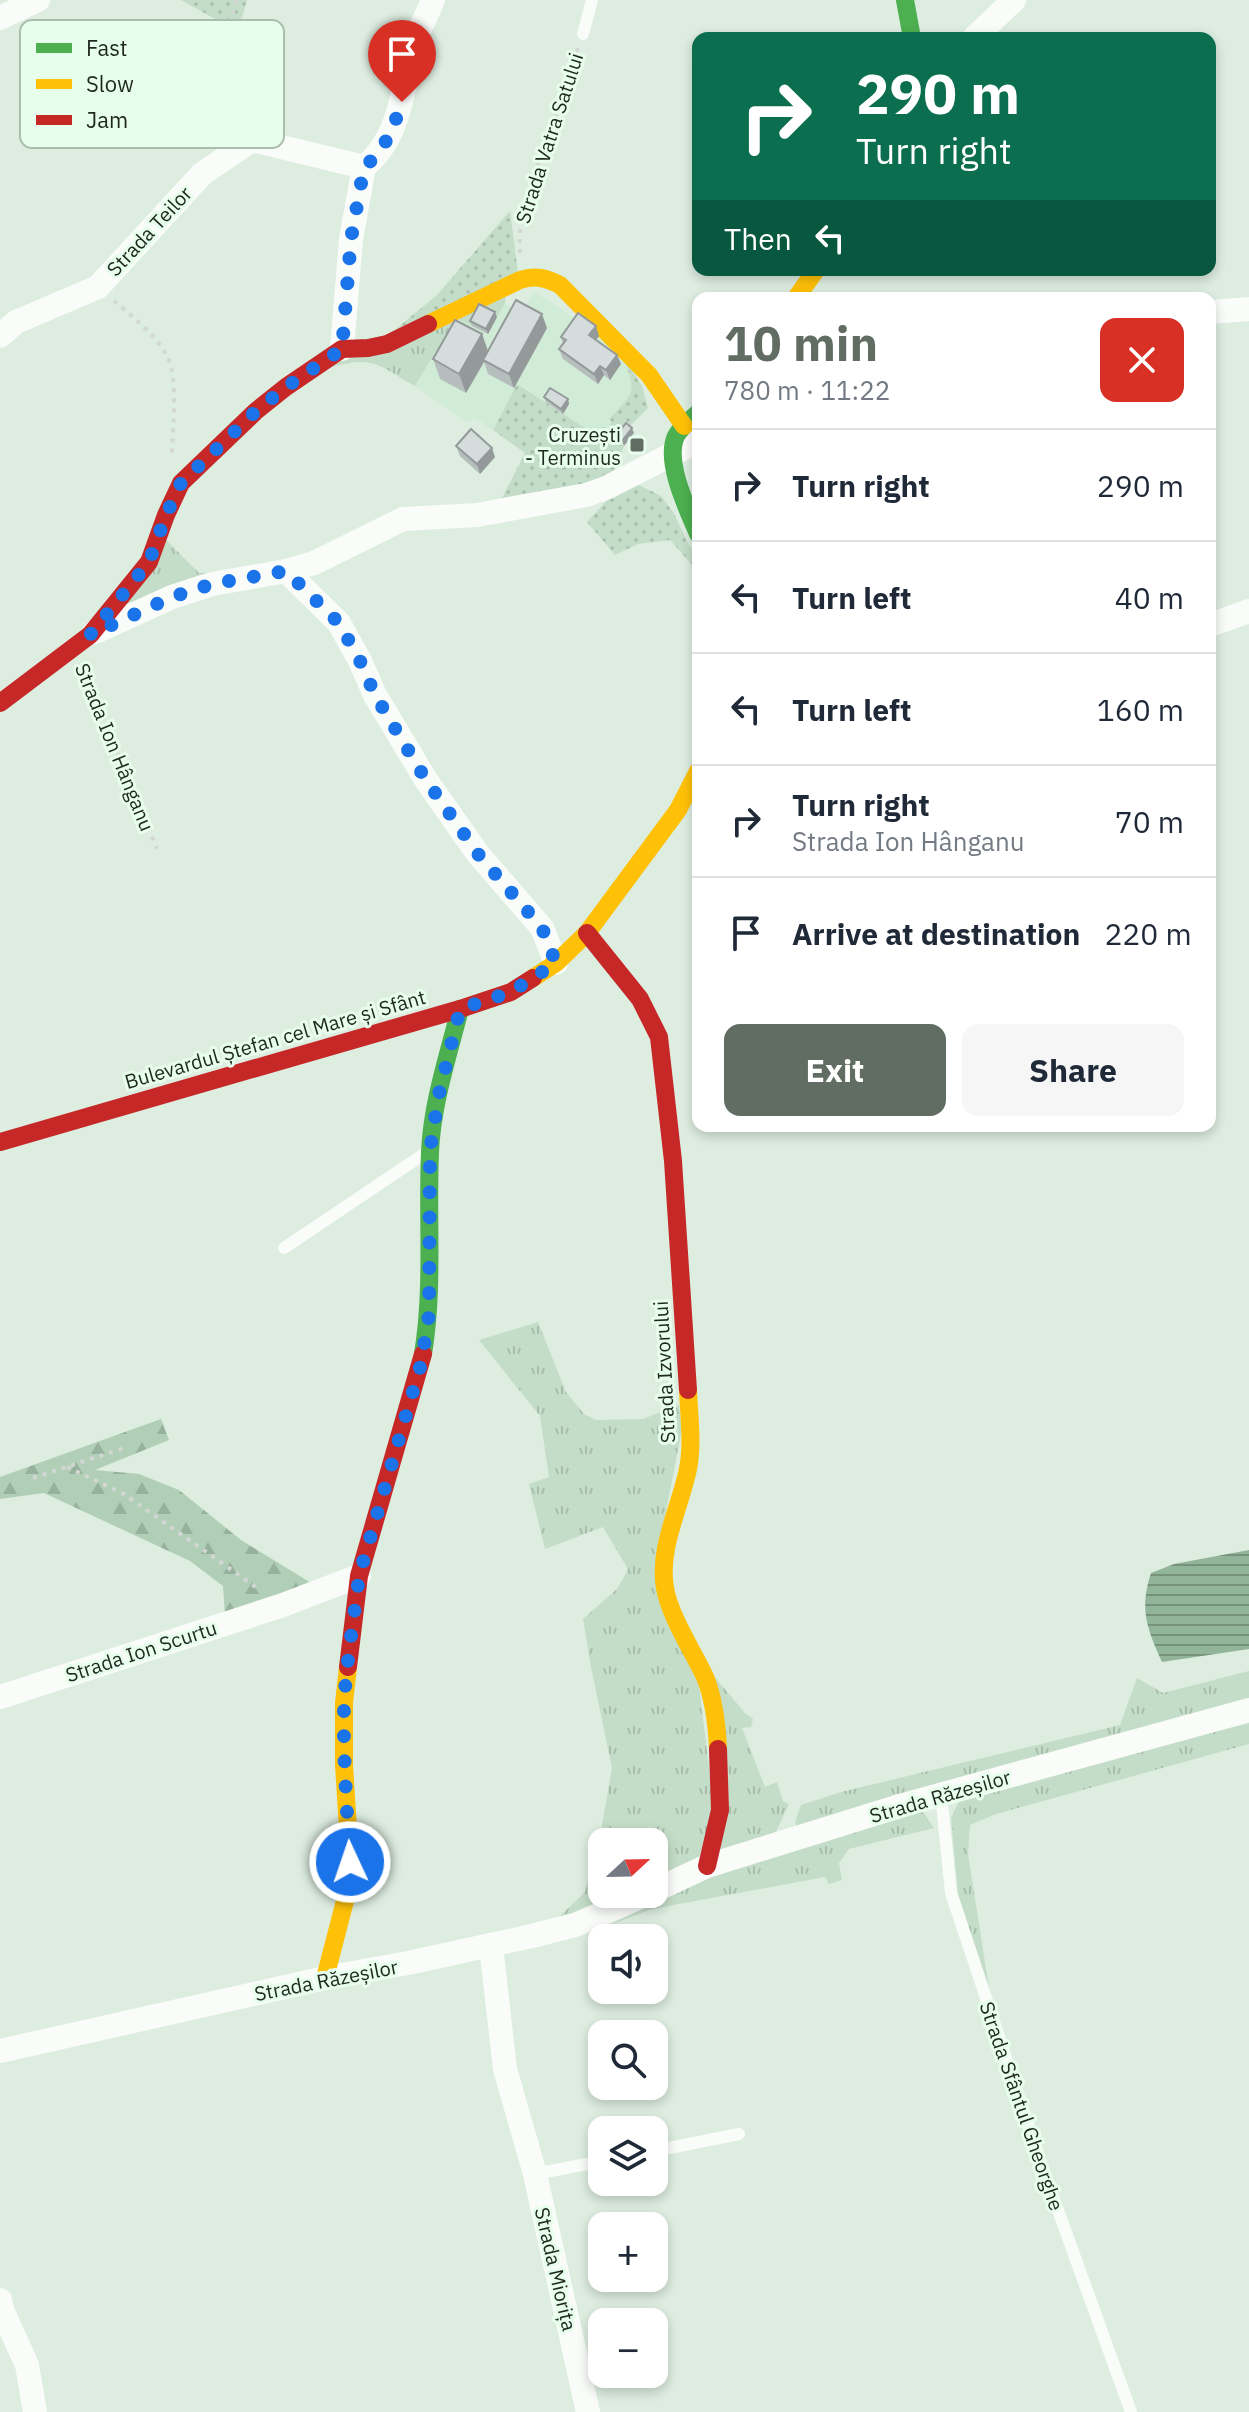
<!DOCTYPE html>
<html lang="en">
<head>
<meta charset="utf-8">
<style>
  :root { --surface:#fff; --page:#f6f6f7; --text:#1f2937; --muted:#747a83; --line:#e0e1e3; --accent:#616d63 }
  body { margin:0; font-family:"IBM Plex Sans",sans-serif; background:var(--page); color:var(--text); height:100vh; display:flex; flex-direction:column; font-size:30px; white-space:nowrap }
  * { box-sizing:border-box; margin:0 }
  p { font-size:26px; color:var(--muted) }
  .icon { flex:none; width:44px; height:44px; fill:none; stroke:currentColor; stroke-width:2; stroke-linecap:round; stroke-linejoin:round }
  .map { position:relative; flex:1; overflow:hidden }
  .sheet { position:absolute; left:692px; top:292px; width:524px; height:840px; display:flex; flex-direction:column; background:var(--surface); border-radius:16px; box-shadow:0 4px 12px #0003 }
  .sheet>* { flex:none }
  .banner { position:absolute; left:692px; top:32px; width:524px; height:244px; border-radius:16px; box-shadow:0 4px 12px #0003; background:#0b6e4f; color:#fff; overflow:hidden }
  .needle { width:52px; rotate:68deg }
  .fabs { position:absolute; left:588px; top:1828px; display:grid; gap:16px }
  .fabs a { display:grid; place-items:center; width:80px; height:80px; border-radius:16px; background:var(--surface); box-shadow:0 4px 12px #0003; font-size:40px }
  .pin { position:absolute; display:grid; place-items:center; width:68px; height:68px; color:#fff; margin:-82px -34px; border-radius:50% 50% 50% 0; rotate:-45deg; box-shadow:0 0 8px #0007 }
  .pin .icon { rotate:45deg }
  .me { position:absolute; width:88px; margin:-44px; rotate:357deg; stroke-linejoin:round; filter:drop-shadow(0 0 6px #0008) }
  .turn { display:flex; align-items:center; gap:28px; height:168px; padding:0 32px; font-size:36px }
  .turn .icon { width:104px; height:104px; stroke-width:2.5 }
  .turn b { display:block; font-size:56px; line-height:68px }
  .then { display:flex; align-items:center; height:76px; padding:0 32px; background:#0003; gap:16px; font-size:30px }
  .round { display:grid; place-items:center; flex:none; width:84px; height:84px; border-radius:16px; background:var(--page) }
  .overview { display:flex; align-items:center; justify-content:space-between; height:136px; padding:0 32px }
  h1 { font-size:48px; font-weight:800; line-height:60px; color:var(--accent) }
  .cta { display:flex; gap:16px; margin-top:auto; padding:16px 32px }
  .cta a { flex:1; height:92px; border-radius:16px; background:var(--accent); color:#fff; font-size:32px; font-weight:800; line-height:92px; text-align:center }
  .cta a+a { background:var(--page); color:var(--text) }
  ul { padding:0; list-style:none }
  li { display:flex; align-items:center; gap:24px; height:112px; padding:0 32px; border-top:2px solid var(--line) }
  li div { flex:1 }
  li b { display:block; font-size:30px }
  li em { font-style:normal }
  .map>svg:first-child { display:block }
  .built { fill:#d1ecd6 }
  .grass { fill:url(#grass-tufts) }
  .forest { fill:url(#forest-firs) }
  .garden { fill:url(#garden-dots) }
  .water { fill:url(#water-rules) }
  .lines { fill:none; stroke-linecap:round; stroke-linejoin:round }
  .path { stroke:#d3d7d3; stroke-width:4; stroke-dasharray:4 6; stroke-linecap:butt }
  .lane { stroke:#fafcfa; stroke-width:12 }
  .street { stroke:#fafcfa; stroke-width:24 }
  .fast { stroke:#4caf50; stroke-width:18 }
  .slow { stroke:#ffc107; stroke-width:18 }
  .jam { stroke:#c62828; stroke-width:18 }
  .wall { fill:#b6bdbd }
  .shaded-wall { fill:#949a9a }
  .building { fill:#d4dcdc; stroke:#949a9a; stroke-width:2 }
  .route { stroke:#1a73e8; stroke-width:14; stroke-dasharray:0 25.2 }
  .poi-dot { fill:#616d63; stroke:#e8feec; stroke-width:3 }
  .labels { text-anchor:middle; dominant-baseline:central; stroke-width:6; stroke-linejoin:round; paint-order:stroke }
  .street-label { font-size:20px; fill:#1e281f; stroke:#e8feec }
  .poi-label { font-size:20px; fill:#1e281f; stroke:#e8feec; text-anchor:end }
  .key { fill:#e8feec; stroke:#abbeae; stroke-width:2 }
  .key-label { font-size:22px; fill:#1e281f }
</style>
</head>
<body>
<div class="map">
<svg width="1249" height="2412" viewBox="0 0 1249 2412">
  <defs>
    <pattern id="grass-tufts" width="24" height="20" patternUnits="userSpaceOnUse" patternTransform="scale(2)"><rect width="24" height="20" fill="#c4ddc8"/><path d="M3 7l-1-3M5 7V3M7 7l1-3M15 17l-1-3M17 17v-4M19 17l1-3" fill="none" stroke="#a8beab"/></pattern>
    <pattern id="forest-firs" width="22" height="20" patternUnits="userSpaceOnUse" patternTransform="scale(2)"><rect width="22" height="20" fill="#b0cfb6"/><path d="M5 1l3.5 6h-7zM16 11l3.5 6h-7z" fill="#97b29c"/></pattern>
    <pattern id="garden-dots" width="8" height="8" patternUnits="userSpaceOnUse" patternTransform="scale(2)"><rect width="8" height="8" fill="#c4ddc8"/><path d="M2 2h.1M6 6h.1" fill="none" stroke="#a8beab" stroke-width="1.8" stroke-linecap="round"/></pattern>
    <pattern id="water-rules" width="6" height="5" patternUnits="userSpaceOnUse" patternTransform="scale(2)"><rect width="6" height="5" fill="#92b499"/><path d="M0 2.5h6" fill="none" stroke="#77927c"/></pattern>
  </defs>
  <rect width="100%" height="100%" fill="#ddede0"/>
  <polygon class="built" points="534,292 561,309 623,356 633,384 632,393 609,419 613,422 607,430 603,427 596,435 517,384 493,430 475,418 467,422 415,386 456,318 505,303 521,314"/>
  <g class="grass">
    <path d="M 506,291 L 505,303 L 497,317 L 481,309 L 472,326 L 456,318 L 415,386 C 376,364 374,355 328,368 L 348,358 L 375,354 L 396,347 Z"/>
    <polygon points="165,539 199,573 219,574 107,620"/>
    <polygon points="538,1322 566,1392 584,1414 596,1420 643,1419 679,1405 682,1429 659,1548 698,1678 714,1809 697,1863 654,1882 654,1842 602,1842 602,1894 627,1894 557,1919 585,1892 601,1831 612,1768 591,1667 583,1619 618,1588 628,1569 603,1527 545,1549 529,1484 549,1477 540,1416 479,1340"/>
    <polygon points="708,1669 745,1713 753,1719 751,1727 742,1728 765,1787 777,1782 783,1801 789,1804 773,1838 717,1857"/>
    <polygon points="1249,1671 1249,1698 920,1790 798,1830 795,1822 801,1805 841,1792 1120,1725 1137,1678 1163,1693"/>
    <polygon points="1249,1723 1249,1744 996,1814 970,1825 968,1854 989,1988 958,1894 951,1818 960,1799"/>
    <polygon points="922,1810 934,1828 849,1849 839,1863 842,1880 829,1884 825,1877 652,1909 607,1926 706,1878"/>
  </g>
  <polygon class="forest" points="161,1419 169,1440 95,1470 139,1474 179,1490 241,1540 316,1586 225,1616 223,1586 190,1561 44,1493 0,1499 0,1477"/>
  <g class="garden">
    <polygon points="181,0 247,0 237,35 213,25 215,19"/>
    <polygon points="510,211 518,273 391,333 437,295"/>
    <path d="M 623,356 L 642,386 L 648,408 L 628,428 L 618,442 L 624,446 L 610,481 L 502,498 L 525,453 L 493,430 L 517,384 L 596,435 L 603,427 L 607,429 L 612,422 L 609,419 C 635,390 637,394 623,356 Z"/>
    <polygon points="631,481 661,496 673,512 698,563 695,568 670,540 638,544 615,555 587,522 612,495"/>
  </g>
  <path class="water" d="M 1249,1550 L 1249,1649 L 1162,1662 C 1147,1629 1139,1609 1151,1573 L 1174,1564 Z"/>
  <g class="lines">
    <g class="path">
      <polyline points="236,0 230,25 249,121"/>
      <path d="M 520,253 C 517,212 534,175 548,138 C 559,108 569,78 578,48"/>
      <path d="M 114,301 C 133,317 156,335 167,356 C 179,378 172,432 172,458"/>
      <polyline points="84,670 157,849"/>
      <polyline points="67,1467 124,1494 260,1590"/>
      <polyline points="33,1478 124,1448"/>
    </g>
    <g class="lane">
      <polyline points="583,34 592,0"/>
      <polyline points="284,1248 427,1152"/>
      <polyline points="941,1794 951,1893 1042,2166 1131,2412"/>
      <polyline points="654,2151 739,2134"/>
      <polyline points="535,2174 602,2161"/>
    </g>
    <g class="street">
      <polyline points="0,18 38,0"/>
      <polyline points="974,38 1014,0"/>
      <polyline points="1210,312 1249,309"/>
      <polyline points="0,336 16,322 98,287 202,174 252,140 364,167"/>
      <path d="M 342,349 L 351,239 L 364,167 C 401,137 402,90 413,47 C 418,31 427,15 433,0"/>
      <polyline points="286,571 339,623 360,661 375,695 426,780 478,854 542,928 556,963"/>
      <polyline points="1210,625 1249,611"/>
      <polyline points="95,632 172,597 212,584 286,571 314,563 403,519 477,515 586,495 606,488 698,441"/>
      <polyline points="0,1697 283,1605 359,1576"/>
      <polyline points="654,1891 707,1866 903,1805 1249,1710"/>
      <polyline points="491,1946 505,2069 535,2174 588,2412"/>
      <polyline points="0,2051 325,1978 408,1963 532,1936 575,1925 647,1894"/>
      <polyline points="0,2300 3,2312 27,2365 35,2412"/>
    </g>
    <g class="fast">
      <polyline points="905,0 912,38"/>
      <path d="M 698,413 C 690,420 681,427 676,436 C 664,462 688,510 698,534"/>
      <path d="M 423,1354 C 434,1287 427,1220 430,1152 C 432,1104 448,1056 460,1009"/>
    </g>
    <g class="slow">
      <polyline points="796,298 816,270"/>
      <path d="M 428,324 L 520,280 C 536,275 546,278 560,285 L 649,375 L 684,426"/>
      <polyline points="533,978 556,963 587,933 678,810 698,771"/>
      <path d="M 688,1390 C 689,1416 693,1443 688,1469 C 680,1508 658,1548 665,1588 C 670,1617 693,1651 705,1677 C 714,1699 717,1726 718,1749"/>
      <polyline points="325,1978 346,1897 350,1862 344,1765 344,1703 348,1667"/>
    </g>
    <g class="jam">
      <polyline points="0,703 90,635 149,562 166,515 181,483 256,411 286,387 342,349 368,348 387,344 428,324"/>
      <polyline points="587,933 640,999 659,1037 673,1161 688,1390"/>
      <polyline points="0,1142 460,1009 511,992 533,978"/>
      <polyline points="348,1667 359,1576 423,1354"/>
      <polyline points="707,1866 720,1810 718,1749"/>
    </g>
  </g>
  <g class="wall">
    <polygon points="497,317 488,334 472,326 470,321"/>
    <polygon points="547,328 514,388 488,374 484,362 466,393 440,379 433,359 482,334 488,351"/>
    <polygon points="599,336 596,340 617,355 621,364 610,380 604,375 598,384 563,359 559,349 563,344 561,337"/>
    <polygon points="544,397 568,399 569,404 563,414 546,402"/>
    <polygon points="456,446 495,457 480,474 460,456"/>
  </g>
  <g class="shaded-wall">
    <polygon points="495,312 497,317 488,334 486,329"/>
    <polygon points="542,314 547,328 514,388 509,374"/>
    <polygon points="596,326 599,336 593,344 589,335"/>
    <polygon points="482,334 489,354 483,360 484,362 466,393 459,374"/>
    <polygon points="617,355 621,364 610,380 606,370"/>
    <polygon points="600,366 604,375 598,384 594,374"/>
    <polygon points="568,399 569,404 563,414 561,409"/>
    <polygon points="632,428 634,433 624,446 622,441"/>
    <polygon points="492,448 495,457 480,474 477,464"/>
  </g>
  <g class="building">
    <polygon points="516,300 542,314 509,374 483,360"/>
    <polygon points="479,304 495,312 486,329 470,321"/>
    <polygon points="578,313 596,326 589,335 617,355 606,370 600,366 594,374 559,349 566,340 561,337"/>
    <polygon points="455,320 482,334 459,374 433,359"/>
    <polygon points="550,388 568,399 561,409 544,397"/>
    <polygon points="626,423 632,428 622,441 616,436"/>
    <polygon points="471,429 492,448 477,464 456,446"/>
  </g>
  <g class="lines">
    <path class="route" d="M 350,1862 C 347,1810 343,1758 344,1706 C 346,1663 354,1619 359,1576 L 421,1364 L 429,1315 L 430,1150 L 439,1094 L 460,1009 L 511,992 L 556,963 L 542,928 L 478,854 L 426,780 L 375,695 L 360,661 L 339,623 L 286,571 L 212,584 L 172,597 L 90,635 L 149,562 L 166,515 L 181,483 L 256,411 L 286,387 L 342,349 L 351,239 L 364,167 C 386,149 393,128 402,102"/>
  </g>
  <rect class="poi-dot" x="629" y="437" width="16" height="16" rx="4"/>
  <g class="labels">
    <g class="street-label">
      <text transform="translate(549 138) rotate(-72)">Strada Vatra Satului</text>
      <text transform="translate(149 231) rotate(-47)">Strada Teilor</text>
      <text transform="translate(115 747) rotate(68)">Strada Ion Hânganu</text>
      <text transform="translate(275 1039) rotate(-16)">Bulevardul Ștefan cel Mare și Sfânt</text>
      <text transform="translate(664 1372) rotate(-93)">Strada Izvorului</text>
      <text transform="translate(141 1651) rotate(-18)">Strada Ion Scurtu</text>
      <text transform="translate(940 1796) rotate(-16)">Strada Răzeșilor</text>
      <text transform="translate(326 1980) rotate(-11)">Strada Răzeșilor</text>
      <text transform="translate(1022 2106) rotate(71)">Strada Sfântul Gheorghe</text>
      <text transform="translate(556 2269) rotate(77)">Strada Miorița</text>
    </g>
    <g class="poi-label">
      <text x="621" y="434">Cruzești<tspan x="621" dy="23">- Terminus</tspan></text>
    </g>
  </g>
  <rect x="20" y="20" width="264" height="128" rx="12" class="key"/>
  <rect x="36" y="43" width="36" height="10" fill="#4caf50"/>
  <rect x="36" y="79" width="36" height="10" fill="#ffc107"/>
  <rect x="36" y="115" width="36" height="10" fill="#c62828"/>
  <g class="key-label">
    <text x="86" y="56">Fast</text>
    <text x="86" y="92">Slow</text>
    <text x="86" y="128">Jam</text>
  </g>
</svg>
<div class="fabs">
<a><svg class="needle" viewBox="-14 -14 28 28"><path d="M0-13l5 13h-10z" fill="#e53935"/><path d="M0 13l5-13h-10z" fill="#747a83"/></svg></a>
<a><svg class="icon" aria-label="sound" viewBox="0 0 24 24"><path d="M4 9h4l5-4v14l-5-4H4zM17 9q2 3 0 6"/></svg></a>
<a><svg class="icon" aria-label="search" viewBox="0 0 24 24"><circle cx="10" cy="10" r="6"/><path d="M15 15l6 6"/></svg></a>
<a><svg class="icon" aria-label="layers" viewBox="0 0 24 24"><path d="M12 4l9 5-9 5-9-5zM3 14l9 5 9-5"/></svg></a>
<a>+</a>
<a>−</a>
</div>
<div class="pin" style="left:402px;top:102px;background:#d93025"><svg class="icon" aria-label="arrive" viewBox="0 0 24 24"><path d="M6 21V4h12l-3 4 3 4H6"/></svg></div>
<svg class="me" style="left:350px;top:1862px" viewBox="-20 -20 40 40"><circle r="17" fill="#1a73e8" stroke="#fff" stroke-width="3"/><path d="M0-11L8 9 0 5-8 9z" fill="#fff"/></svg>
<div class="banner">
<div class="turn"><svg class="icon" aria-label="right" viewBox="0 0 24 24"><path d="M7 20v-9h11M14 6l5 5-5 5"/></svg><div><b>290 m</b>Turn right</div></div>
<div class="then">Then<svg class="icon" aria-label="left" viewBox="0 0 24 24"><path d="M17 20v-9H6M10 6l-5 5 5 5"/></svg></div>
</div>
<section class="sheet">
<div class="overview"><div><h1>10 min</h1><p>780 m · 11:22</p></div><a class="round" style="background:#d93025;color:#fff"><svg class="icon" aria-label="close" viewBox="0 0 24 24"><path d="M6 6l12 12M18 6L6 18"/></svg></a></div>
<ul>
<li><svg class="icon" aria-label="right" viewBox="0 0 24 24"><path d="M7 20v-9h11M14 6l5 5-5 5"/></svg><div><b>Turn right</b></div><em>290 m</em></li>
<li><svg class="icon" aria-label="left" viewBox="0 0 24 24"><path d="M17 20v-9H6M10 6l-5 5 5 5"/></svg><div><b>Turn left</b></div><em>40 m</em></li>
<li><svg class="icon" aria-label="left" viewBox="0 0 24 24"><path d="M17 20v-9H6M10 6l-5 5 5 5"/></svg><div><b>Turn left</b></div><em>160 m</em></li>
<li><svg class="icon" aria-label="right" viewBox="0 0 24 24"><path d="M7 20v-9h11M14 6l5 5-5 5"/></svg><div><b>Turn right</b><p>Strada Ion Hânganu</p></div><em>70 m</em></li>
<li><svg class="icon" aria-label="arrive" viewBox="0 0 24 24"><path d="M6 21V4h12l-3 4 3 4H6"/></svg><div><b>Arrive at destination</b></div><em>220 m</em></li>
</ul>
<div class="cta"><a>Exit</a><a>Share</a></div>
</section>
</div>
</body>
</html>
